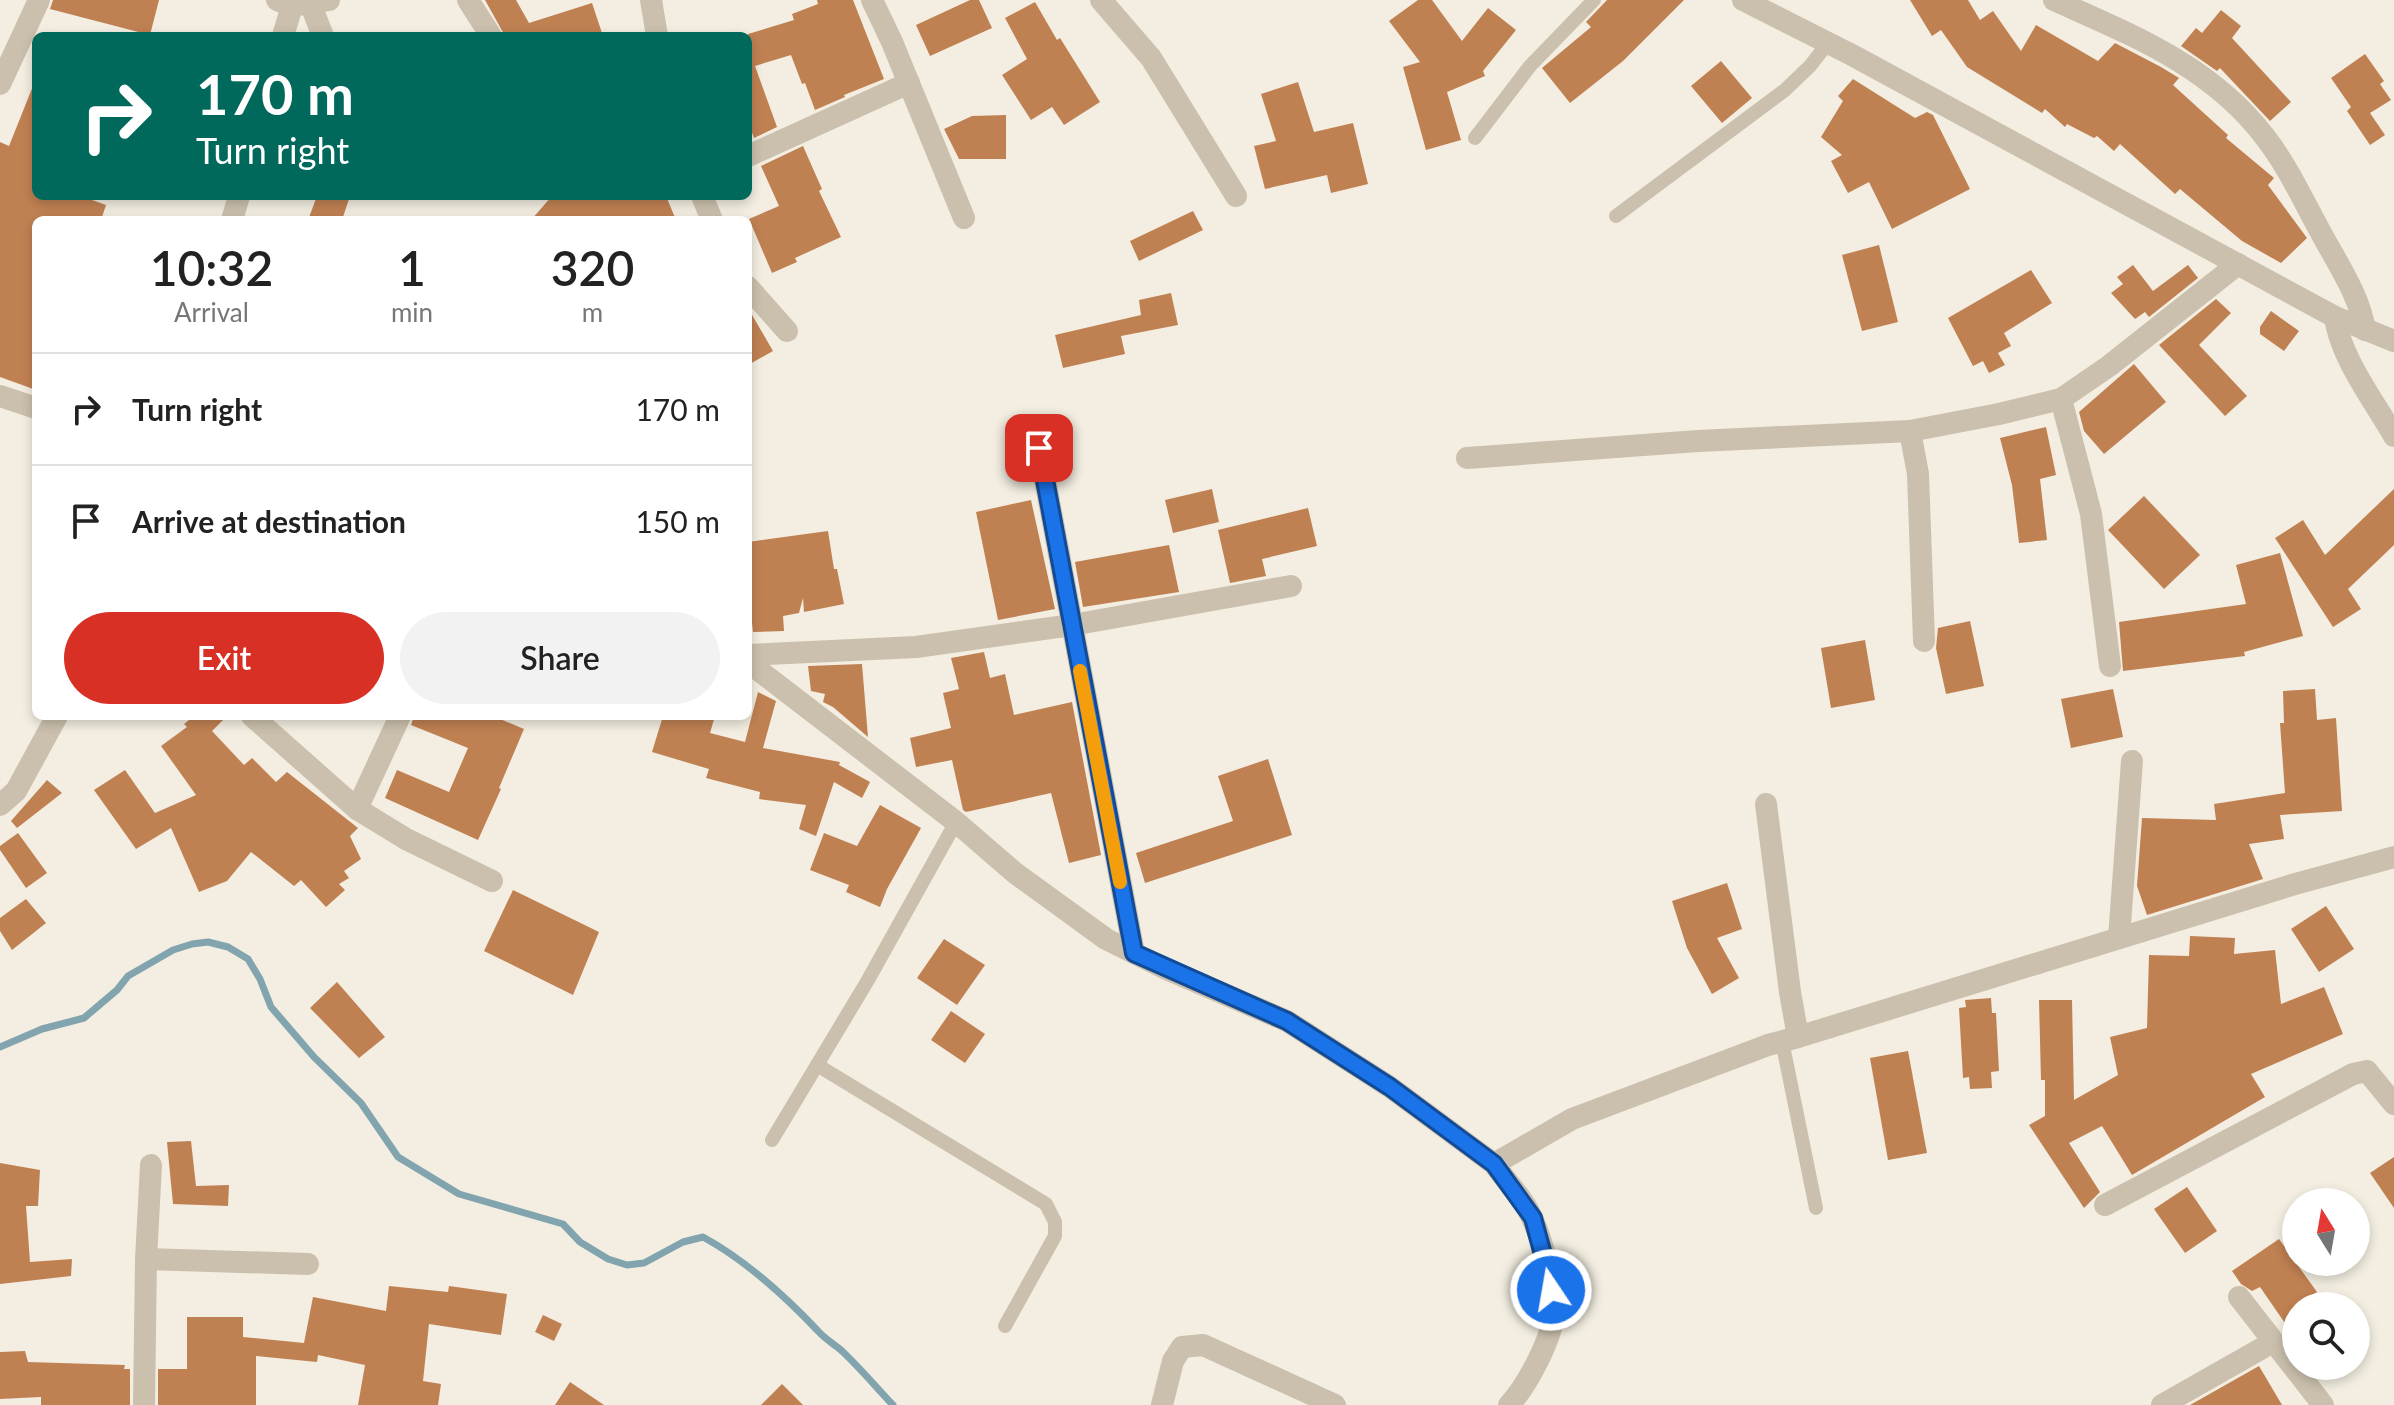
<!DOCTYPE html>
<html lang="en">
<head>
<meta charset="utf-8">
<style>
  :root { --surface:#fff; --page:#f2f2f2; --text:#222; --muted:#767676; --line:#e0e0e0; --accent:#d93025 }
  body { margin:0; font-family:Lato,sans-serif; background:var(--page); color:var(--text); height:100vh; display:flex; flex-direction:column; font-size:30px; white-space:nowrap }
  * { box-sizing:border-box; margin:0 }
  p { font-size:26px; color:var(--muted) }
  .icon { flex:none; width:44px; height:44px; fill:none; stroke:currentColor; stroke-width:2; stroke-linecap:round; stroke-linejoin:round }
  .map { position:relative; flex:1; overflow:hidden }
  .drawer { position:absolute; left:32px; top:216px; width:720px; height:504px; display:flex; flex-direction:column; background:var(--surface); border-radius:12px; box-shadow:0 4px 12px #0003 }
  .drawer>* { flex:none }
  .top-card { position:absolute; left:32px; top:32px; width:720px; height:168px; border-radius:12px; box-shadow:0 4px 12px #0003; background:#00695c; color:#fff; overflow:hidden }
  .needle { width:52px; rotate:349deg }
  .buttons { position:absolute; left:2282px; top:1188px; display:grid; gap:16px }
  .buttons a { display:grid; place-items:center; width:88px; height:88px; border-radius:50%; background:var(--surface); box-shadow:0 4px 12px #0003; font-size:40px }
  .pin { position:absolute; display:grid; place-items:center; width:68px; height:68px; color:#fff; margin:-34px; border-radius:16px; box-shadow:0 4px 12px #0006 }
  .me { position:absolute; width:88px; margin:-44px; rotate:348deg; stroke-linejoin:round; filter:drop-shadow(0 0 6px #0008) }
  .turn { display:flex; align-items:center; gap:28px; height:168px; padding:0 32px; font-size:36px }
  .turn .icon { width:104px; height:104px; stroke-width:2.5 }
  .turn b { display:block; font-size:56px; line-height:68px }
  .eta { display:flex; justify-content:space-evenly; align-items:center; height:136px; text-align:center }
  .eta b { font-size:48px; font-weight:600; line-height:56px }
  .action { display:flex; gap:16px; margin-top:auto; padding:16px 32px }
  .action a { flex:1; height:92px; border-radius:48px; background:var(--accent); color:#fff; font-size:32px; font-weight:600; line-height:92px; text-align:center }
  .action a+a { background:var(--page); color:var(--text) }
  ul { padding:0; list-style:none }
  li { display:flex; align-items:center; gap:24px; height:112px; padding:0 32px; border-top:2px solid var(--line) }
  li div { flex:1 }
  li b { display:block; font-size:30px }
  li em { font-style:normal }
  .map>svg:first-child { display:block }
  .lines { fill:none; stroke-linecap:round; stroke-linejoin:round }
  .stream { stroke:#81a4ae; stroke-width:7 }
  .building { fill:#c08152 }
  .service { stroke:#cbc0ad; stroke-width:14 }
  .minor { stroke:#cbc0ad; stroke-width:22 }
  .route-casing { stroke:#114b97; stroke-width:20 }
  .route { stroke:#1a73e8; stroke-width:14 }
  .slow { stroke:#f59e0b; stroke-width:14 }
</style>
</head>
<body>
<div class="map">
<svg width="2394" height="1405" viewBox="0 0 2394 1405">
  <rect width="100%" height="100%" fill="#f3eee1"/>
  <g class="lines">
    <path class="stream" d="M 0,1047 L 42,1029 L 84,1018 L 117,990 L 128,976 L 173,950 L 192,944 L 208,942 L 228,947 L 248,959 L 260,979 L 271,1007 L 314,1057 L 361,1103 L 398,1157 L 459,1194 L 563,1224 L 580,1242 L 608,1259 L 627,1265 L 644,1263 L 683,1242 L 703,1237 C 747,1261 784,1295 818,1331 C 825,1339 834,1344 842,1351 C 860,1368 876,1387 893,1405"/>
  </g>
  <g class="building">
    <polygon points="53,0 159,0 150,35 50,9"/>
    <polygon points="485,0 516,0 529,23 592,3 603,36 505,36"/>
    <polygon points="817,0 853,0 884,79 844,95 845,97 815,110 805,83 802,84 791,55 755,66 777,127 754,138 748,122 748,34 794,20 792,14 818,4"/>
    <polygon points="970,0 979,0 992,28 930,56 916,25"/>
    <polygon points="1418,0 1432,0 1462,41 1488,8 1516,30 1483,71 1485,76 1447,92 1461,140 1426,150 1403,67 1420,62 1389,21"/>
    <polygon points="1607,0 1684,0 1623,61 1570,103 1542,68 1591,27 1586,22"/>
    <polygon points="1910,0 1968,0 1980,20 1993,11 2021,51 2036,25 2098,61 2115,43 2161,67 2179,78 2173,85 2228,135 2226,138 2274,178 2268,185 2307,238 2281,263 2242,241 2180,189 2175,194 2120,144 2114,151 2097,136 2094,138 2067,124 2065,127 2045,109 2042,113 1967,67 1941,30 1932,36"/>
    <polygon points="1035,2 1057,40 1060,38 1100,102 1064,125 1052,107 1031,120 1002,75 1027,59 1005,18"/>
    <polygon points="2221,10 2241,26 2232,38 2291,102 2270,121 2220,68 2217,71 2181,46 2196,28 2202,33"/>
    <polygon points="2365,54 2384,81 2380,84 2391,100 2370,113 2385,135 2370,145 2347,111 2351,107 2331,78"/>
    <polygon points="1721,61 1752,98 1722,123 1691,86"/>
    <polygon points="1853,79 1915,118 1927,112 1933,115 1970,189 1892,229 1869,182 1848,193 1831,161 1842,155 1821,137 1843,101 1838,96"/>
    <polygon points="35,81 36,196 81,196 106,205 101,220 36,220 36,390 0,377 0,142 9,146"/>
    <polygon points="1298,82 1314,132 1353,123 1368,184 1331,193 1327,175 1265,189 1254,146 1276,141 1261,94"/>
    <polygon points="1006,115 1006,159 959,159 944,129 972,116"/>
    <polygon points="803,146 822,189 819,191 841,237 795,258 797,262 772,273 749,219 779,206 761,166"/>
    <polygon points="317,196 350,196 342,220 308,220"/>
    <polygon points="552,196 666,196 676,220 531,220"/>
    <polygon points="1193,211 1203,230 1139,261 1130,241"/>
    <polygon points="1879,245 1898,322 1862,331 1842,255"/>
    <polygon points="2133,265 2153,291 2188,265 2198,278 2149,317 2145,312 2135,319 2111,293 2123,284 2117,277"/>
    <polygon points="2031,270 2052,303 2004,333 2011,346 1998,353 2005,365 1989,373 1983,361 1973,366 1948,318"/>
    <polygon points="1171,293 1178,325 1121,336 1125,354 1063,368 1055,335 1141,315 1139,300"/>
    <polygon points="2216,299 2231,313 2199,345 2247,396 2225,416 2159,345"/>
    <polygon points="748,308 773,351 748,365"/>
    <polygon points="2271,311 2299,331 2284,351 2260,334 2260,327"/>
    <polygon points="2134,364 2166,402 2104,454 2084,431 2079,412"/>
    <polygon points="2046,427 2056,475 2040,479 2047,540 2019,543 2012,485 2000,438"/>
    <polygon points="1212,489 1219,522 1173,533 1165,500"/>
    <polygon points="2394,489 2394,545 2348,589 2361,609 2333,627 2275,538 2303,520 2325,555"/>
    <polygon points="2144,496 2200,555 2164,589 2108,530"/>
    <polygon points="1031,500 1055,609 998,620 976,512"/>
    <polygon points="1308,508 1317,546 1262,559 1266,576 1230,583 1218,530"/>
    <polygon points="828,531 834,569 837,569 844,604 804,612 803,598 799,613 783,616 784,631 753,632 748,588 748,542"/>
    <polygon points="1169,545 1179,592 1083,607 1075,562"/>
    <polygon points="2280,553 2303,636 2244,652 2245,656 2123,671 2119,622 2246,604 2236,565"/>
    <polygon points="1970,621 1984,686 1946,694 1936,648 1938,628"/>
    <polygon points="1865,640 1875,700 1831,708 1821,648"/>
    <polygon points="984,652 990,678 1005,674 1014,715 1072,702 1101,855 1069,863 1051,793 966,812 963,810 952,760 916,767 910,738 951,728 943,693 959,689 951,658"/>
    <polygon points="862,664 868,737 833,707 823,702 825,694 811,691 808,666"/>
    <polygon points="2113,689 2123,737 2071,748 2061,699"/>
    <polygon points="2315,689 2317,720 2336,718 2342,811 2280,815 2284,839 2249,844 2263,879 2147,915 2137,886 2142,818 2216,820 2214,804 2285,793 2280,723 2284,723 2283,691"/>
    <polygon points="758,692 776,701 763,748 840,762 839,765 870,782 862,798 834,782 816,836 799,829 806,805 759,799 760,792 706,778 709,769 652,752 663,716 715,716 710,733 745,742"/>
    <polygon points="194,716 227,716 212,731 244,765 252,758 276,782 287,772 358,828 350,836 361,859 344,871 349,878 339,884 345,890 326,907 301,880 294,886 251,852 227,881 199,892 171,828 136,849 94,790 125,770 155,813 196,795 161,746 187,727 184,724"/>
    <polygon points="414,716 493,716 524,729 499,788 501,789 478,840 385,798 397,770 449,792 468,748 411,725"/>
    <polygon points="1268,759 1292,835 1145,883 1136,853 1233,821 1218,776"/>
    <polygon points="47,780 62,793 17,828 11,821"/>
    <polygon points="880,805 921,828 887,889 880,907 846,892 849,885 810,870 824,833 857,846"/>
    <polygon points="18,833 47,873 26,888 0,850 0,846"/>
    <polygon points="1727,883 1742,929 1717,938 1739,978 1712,994 1687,948 1672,901"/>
    <polygon points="513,890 599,932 573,995 484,951"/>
    <polygon points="26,899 46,923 12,950 0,931 0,918"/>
    <polygon points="2326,906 2354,949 2319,972 2291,929"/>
    <polygon points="2190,936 2235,938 2234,954 2275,950 2281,1004 2324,987 2343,1034 2251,1074 2265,1097 2132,1175 2102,1126 2069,1143 2100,1192 2084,1208 2029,1125 2045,1116 2045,1080 2041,1080 2039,1000 2072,1000 2074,1100 2118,1075 2110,1037 2147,1028 2149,955 2189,956"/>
    <polygon points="944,939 985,965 957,1005 917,978"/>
    <polygon points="337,982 385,1037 359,1058 310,1008"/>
    <polygon points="1991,998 1992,1013 1996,1013 1999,1071 1991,1072 1992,1088 1970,1089 1969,1077 1963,1078 1959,1008 1966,1007 1965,1000"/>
    <polygon points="951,1011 985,1034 965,1063 931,1040"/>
    <polygon points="1908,1051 1927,1153 1888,1160 1870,1058"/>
    <polygon points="191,1141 196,1186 229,1185 228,1206 173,1204 167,1142"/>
    <polygon points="2394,1157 2394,1208 2370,1173"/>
    <polygon points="0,1163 40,1170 38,1206 26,1206 30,1262 72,1259 71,1276 0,1284"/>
    <polygon points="2187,1187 2217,1231 2185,1253 2154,1209"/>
    <polygon points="2279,1239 2317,1292 2296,1306 2296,1339 2260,1287 2252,1291 2241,1284 2232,1271"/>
    <polygon points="389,1286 448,1292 449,1286 507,1294 501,1335 429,1324 423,1381 441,1384 438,1405 358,1405 365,1365 318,1355 317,1362 256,1356 256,1405 158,1405 158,1369 187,1369 187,1317 243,1317 243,1337 304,1343 313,1297 386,1311"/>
    <polygon points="543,1315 562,1324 554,1341 535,1332"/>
    <polygon points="25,1351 28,1362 125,1365 124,1369 130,1369 130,1405 41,1405 41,1397 0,1399 0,1352"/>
    <polygon points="2259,1366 2282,1405 2190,1405"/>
    <polygon points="570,1382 604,1405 555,1405"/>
    <polygon points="782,1384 803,1405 761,1405"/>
  </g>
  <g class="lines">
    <g class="service">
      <polyline points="1475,138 1530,66 1594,0"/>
      <polyline points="1616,216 1785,90 1810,66 1828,43"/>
      <polyline points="1782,1041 1816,1208"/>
      <polyline points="817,1065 1046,1204 1055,1222 1055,1236 1005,1326"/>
      <polyline points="772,1140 868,980 956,822"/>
    </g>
    <g class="minor">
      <polyline points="277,0 292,6 329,0"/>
      <polyline points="468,0 491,36"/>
      <polyline points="651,0 657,36"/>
      <polyline points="872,0 892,42 964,218"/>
      <polyline points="1101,0 1151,58 1236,196"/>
      <polyline points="1743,0 1852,55 2335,317 2394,341"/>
      <path d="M 2054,0 C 2132,35 2211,66 2265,137 C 2287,165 2303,200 2320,231 C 2337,263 2359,294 2365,330"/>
      <polyline points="310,3 323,36"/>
      <polyline points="283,36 292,6"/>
      <polyline points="0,84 39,0"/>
      <polyline points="748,156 909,83"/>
      <polyline points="702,196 712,220"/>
      <polyline points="232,220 239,196"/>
      <polyline points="748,287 787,331"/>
      <path d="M 2335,317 C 2340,357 2374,401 2394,436"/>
      <polyline points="0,396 36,408"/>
      <polyline points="2061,399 2091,514 2110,666"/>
      <polyline points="1910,431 1918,474 1924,641"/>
      <polyline points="1039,448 1134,953"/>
      <polyline points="1467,458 1698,441 1910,431 1999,414 2061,399 2109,366 2238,264"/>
      <polyline points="748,655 916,647 1072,625 1291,586"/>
      <polyline points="748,662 956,822 1015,873 1106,939 1166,969 1287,1021 1390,1087 1494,1164"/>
      <polyline points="252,716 357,809 406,839 492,881"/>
      <polyline points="1766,804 1790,992 1798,1037 2295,884 2394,857"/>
      <polyline points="0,805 16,791 57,716"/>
      <polyline points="357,809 400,716"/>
      <polyline points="2119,938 2132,761"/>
      <polyline points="2105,1205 2353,1074 2367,1071 2394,1104"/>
      <polyline points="146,1259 308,1264"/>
      <polyline points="2239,1297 2323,1405"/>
      <polyline points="144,1405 146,1259 151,1165"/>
      <polyline points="1162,1405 1173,1361 1182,1347 1203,1345 1335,1405"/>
      <path d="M 1509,1405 C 1527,1386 1553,1337 1554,1311 C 1554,1285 1543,1243 1533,1220 C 1525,1200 1506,1181 1494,1164 L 1572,1119 L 1768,1045 L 1798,1037"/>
      <polyline points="2162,1405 2273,1342"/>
    </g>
  </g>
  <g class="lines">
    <g class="route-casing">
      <polyline id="route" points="1039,448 1134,953 1287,1021 1390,1087 1494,1164 1533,1218 1547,1269 1551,1290"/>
    </g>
    <use href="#route" class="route"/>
    <polyline class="slow" points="1080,671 1120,882"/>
  </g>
</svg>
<div class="buttons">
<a><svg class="needle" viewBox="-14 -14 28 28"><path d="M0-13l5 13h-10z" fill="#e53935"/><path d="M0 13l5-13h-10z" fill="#767676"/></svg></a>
<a><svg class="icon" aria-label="search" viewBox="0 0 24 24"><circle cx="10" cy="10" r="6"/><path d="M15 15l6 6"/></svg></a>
</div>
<div class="pin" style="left:1039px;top:448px;background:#d93025"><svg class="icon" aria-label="arrive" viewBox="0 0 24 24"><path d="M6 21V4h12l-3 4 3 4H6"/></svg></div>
<svg class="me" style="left:1551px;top:1290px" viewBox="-20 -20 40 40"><circle r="17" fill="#1a73e8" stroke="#fff" stroke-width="3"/><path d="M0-11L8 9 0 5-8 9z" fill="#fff"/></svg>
<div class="top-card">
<div class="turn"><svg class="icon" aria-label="right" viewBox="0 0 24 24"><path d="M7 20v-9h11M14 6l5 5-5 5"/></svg><div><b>170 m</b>Turn right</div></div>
</div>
<section class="drawer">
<div class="eta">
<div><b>10:32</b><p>Arrival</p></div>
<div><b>1</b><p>min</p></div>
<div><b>320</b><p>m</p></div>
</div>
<ul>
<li><svg class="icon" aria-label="right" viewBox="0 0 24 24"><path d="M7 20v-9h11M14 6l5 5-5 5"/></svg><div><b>Turn right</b></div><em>170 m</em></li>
<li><svg class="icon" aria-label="arrive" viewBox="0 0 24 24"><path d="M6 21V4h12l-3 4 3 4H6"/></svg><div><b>Arrive at destination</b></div><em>150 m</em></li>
</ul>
<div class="action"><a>Exit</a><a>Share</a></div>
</section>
</div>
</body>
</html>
